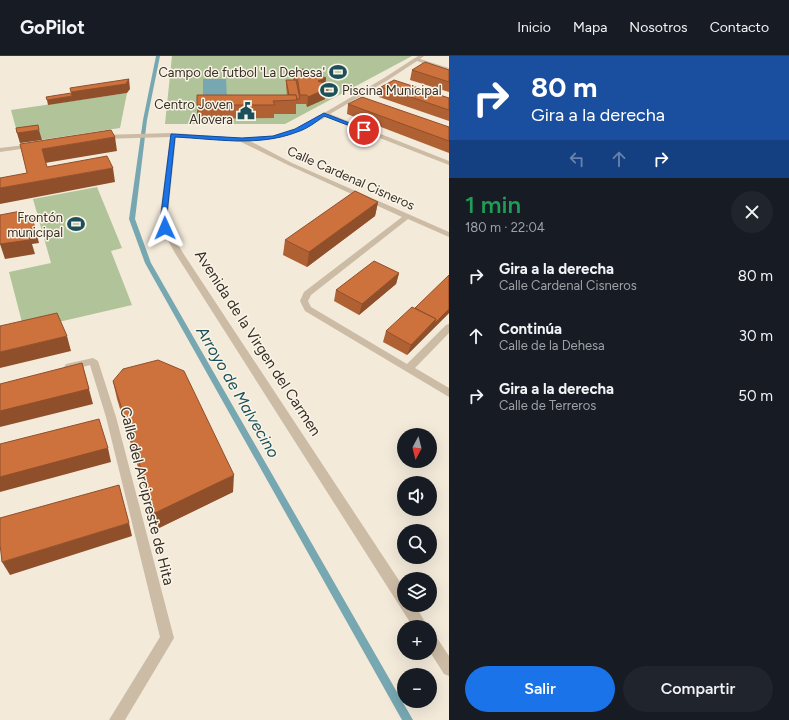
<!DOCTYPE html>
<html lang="es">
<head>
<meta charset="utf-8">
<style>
  :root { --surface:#171b24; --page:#20242c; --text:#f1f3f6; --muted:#9ea1a6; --line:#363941; --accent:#1a73e8 }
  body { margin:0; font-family:Figtree,sans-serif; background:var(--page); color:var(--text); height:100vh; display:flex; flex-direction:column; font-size:15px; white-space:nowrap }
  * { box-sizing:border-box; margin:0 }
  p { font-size:13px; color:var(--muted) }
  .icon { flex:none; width:22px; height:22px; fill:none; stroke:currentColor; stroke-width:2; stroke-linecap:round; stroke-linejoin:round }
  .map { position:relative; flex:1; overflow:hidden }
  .side { display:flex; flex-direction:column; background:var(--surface); width:340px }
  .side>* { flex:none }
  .banner { background:#1a4fa0; color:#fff; overflow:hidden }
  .needle { width:26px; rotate:187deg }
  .controls { position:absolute; left:397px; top:372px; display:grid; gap:8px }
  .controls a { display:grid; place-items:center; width:40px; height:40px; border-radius:50%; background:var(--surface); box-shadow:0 4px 16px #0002; font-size:20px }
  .pin { position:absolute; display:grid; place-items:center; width:34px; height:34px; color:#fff; margin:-17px; border:2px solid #fff; border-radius:50%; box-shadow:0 1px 4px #0007 }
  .me { position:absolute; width:44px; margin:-22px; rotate:359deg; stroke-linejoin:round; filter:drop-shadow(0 0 3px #0008) }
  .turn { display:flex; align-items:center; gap:14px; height:84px; padding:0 16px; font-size:18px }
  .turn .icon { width:52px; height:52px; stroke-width:2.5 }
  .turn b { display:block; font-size:28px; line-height:34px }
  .lanes { display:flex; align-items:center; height:38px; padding:0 16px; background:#0003; justify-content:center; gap:20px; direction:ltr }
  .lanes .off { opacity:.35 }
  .round { display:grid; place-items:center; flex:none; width:42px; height:42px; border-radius:21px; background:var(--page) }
  .head { display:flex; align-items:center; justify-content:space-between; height:68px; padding:0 16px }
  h1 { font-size:24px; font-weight:600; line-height:30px; color:#1e9e55 }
  .primary-button { display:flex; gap:8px; margin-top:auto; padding:8px 16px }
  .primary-button a { flex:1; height:46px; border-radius:24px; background:var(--accent); color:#fff; font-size:16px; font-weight:600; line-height:46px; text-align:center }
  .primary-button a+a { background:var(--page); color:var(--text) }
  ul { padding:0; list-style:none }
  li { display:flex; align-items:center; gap:12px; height:60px; padding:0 16px }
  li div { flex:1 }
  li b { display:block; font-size:15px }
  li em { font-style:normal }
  header { display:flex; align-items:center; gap:24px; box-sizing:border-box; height:56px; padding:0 20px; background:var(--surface); border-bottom:1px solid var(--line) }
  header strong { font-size:19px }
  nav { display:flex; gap:22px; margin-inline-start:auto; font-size:14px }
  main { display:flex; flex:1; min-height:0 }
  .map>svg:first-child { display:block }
  .green { fill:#b0c399 }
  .water { fill:#77a8b2 }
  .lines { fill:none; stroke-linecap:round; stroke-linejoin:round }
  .stream { fill:#77a8b2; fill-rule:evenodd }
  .minor { fill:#ccbba5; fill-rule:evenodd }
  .wall { fill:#b06134 }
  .shaded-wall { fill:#904f2b }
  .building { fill:#cd713d; stroke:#904f2b }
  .route { fill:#1a73e8; stroke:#114b97 }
  .labels { text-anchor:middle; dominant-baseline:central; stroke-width:3; stroke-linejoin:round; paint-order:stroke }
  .far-poi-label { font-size:13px; fill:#372e27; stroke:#faf4e6; text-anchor:end }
  .far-street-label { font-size:13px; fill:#372e27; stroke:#faf4e6 }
  .street-label { font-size:15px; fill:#372e27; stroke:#faf4e6 }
  .water-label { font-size:16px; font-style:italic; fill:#1a4f5b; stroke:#faf4e6 }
</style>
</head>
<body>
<header>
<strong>GoPilot</strong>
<nav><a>Inicio</a><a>Mapa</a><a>Nosotros</a><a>Contacto</a></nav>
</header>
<main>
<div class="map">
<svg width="449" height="664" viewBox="0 0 449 664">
  <rect width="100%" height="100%" fill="#f3eada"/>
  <g class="green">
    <polygon points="172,0 412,0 285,68 165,68"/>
    <polygon points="127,37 120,72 20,87 11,54"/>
    <polygon points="97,131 122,192 111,195 132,249 24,274 9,216 51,207 33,143"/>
  </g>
  <polygon class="water" points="203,23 226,23 227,42 203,42"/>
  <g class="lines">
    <polygon class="stream" points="156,0 160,0 147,64 135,163 151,207 413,664 402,664 145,207 129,163 143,64"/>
    <g class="minor">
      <path d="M 418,0 L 424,0 L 420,3 L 449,12 L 449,16 L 417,5 L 388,24 L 330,58 L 449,105 L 449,109 L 326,61 C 296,78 284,83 250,85 L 292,107 L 449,176 L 449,181 L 408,163 L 311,239 L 308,245 L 311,251 L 407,308 L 446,269 L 449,268 L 449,277 L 415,312 L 449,332 L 449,341 L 305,255 L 300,245 L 304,236 L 402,161 L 288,109 L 241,86 L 176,81 L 168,158 L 169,172 L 183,197 L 404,532 L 404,549 L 415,549 L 428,571 L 413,571 L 175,197 L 161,172 L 160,158 L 170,81 L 101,83 L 98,81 L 101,79 L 173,77 L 242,82 L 273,80 L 295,74 L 384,22 Z"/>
      <polygon points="33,88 35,89 35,91 0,96 0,92"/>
      <polygon points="93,302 98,305 116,361 174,582 125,664 109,664 160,581 106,361 90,309 69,315 64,311 66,308"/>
      <polygon points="430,577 435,579 449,600 449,620 444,618 430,596"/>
    </g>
  </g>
  <g class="wall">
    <polygon points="412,14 449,14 449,36 410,24"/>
    <polygon points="293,18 326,22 325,28 328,39 325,40 325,43 307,51 306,48 296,48 296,58 274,58 274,62 197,63 197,49 287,39 286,29 286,24 293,24"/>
    <polygon points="381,31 449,42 449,65 379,41"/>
    <polygon points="348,48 449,71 449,97 347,58"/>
    <polygon points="378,146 375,160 307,211 283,199 285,184"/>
    <polygon points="399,217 396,228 359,259 334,245 336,234"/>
    <polygon points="415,252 449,257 407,299 383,286 386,275"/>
    <polygon points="113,325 233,436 157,473 117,343"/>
  </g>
  <g class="shaded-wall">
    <polygon points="326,22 325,31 318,25"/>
    <polygon points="129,23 130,33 127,37 48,49 47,44 72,40 71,36"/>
    <polygon points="329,29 328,39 325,40 325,43 307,51 308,41"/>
    <polygon points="39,74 42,84 20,87 17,77"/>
    <polygon points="115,81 117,95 45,107 42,93"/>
    <polygon points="113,112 115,126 0,148 0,132"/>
    <polygon points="378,146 375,160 307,211 309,196"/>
    <polygon points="35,172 39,187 32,188 35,198 5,203 0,188 27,174"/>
    <polygon points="399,217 396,228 359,259 362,248"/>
    <polygon points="449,253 449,257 407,299 411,289 436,263"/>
    <polygon points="67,280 71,295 0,312 0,296"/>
    <polygon points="82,307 93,348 0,371 0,355"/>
    <polygon points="108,392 111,406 0,436 0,412"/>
    <polygon points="234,419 233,436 157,473 155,457"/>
    <polygon points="129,467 132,480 10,519 2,506"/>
  </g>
  <g class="building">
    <polygon points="425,6 449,14 449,26 412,14"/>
    <polygon points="303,13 326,22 318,25 329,29 323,32 326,33 308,41 307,39 300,39 297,20 293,18"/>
    <polygon points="129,23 126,28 71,36 70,32"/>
    <polygon points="286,24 296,24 300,43 297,43 296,39 289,39"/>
    <polygon points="394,24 449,42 449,54 381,31"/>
    <polygon points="71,37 72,40 47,44 46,41"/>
    <polygon points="197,39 296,39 297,44 273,45 275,49 197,49"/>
    <polygon points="362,41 449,71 449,85 348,48"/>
    <polygon points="38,69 39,74 17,77 16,72"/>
    <polygon points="111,74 115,81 42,93 47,111 107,100 113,112 0,132 0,122 27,117 20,88"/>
    <polygon points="355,135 378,146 309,196 285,184"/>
    <polygon points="21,155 24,163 32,162 35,172 27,174 30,184 0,188 0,159"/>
    <polygon points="374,205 399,217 362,248 336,234"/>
    <polygon points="449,219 449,253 434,268 436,263 415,252"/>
    <polygon points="412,251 436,263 411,289 386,275"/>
    <polygon points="57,257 67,280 0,296 0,270"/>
    <polygon points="158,304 184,315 234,419 155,457 113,325 123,313"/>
    <polygon points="82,307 89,333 0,355 0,328"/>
    <polygon points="99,363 108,392 0,421 0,388"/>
    <polygon points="119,429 129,467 2,506 0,488 0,462"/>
  </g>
  <path class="route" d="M 324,57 L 367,74 L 363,75 L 324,60 C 316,66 307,73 297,76 C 259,91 216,83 175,81 L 167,158 L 168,172 L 163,174 L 161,158 L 171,78 L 242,82 L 273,80 L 295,73 Z"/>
  <defs>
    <g id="stadium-bare" transform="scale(1.38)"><path d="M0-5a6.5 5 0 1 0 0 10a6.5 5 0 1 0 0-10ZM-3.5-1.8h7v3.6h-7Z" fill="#1a4f5b" stroke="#faf4e6" stroke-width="2.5" paint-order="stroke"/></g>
    <g id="civic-bare" transform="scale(1.38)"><path d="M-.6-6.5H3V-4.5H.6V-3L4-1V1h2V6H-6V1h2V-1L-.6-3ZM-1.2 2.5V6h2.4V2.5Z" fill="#1a4f5b" stroke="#faf4e6" stroke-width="2.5" paint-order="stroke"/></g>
  </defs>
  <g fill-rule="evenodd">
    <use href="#stadium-bare" x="338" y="16"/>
    <use href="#stadium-bare" x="329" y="34"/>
    <use href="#civic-bare" x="246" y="55"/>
    <use href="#stadium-bare" x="76" y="168"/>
  </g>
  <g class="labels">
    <g class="far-poi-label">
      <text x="325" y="16">Campo de futbol 'La Dehesa'</text>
      <text x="342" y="34" text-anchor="start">Piscina Municipal</text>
      <text x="233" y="48">Centro Joven<tspan x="233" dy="15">Alovera</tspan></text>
      <text x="63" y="161">Frontón<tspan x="63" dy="15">municipal</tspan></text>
    </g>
    <g class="far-street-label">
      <text transform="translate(351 122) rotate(24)">Calle Cardenal Cisneros</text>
    </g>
    <g class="street-label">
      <text transform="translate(258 287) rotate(57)">Avenida de la Virgen del Carmen</text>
      <text transform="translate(147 440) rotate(76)">Calle del Arcipreste de Hita</text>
    </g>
    <g class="water-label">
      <text transform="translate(238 336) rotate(60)">Arroyo de Malvecino</text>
    </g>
  </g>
</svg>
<div class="controls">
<a><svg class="needle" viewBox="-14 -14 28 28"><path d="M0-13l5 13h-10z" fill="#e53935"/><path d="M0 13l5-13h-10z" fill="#9ea1a6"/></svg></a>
<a><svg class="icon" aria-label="sound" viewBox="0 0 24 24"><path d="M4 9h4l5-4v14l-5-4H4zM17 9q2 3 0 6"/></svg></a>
<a><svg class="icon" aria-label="search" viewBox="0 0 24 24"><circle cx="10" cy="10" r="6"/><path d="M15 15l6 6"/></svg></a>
<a><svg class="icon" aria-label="layers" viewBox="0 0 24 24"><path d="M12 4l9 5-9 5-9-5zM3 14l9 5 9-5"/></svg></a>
<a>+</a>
<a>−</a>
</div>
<div class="pin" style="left:364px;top:74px;background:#d93025"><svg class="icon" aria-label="arrive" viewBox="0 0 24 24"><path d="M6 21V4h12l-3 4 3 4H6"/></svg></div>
<svg class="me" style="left:165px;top:172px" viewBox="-20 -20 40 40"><path d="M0-17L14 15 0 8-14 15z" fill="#1a73e8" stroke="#fff" stroke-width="4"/></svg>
</div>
<section class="side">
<div class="banner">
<div class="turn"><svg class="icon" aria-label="right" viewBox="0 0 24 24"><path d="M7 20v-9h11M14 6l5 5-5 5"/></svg><div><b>80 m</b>Gira a la derecha</div></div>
<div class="lanes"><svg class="icon off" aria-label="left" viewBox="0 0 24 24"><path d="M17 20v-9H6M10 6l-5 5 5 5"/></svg><svg class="icon off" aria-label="ahead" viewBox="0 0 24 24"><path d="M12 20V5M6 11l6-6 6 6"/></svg><svg class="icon" aria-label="right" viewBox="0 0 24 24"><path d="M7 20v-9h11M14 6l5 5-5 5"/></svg></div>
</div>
<div class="head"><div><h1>1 min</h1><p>180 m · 22:04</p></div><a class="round"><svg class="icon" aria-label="close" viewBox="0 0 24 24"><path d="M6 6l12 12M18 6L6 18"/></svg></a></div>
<ul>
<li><svg class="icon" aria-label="right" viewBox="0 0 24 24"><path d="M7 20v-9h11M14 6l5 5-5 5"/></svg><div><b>Gira a la derecha</b><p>Calle Cardenal Cisneros</p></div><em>80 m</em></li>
<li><svg class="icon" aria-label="ahead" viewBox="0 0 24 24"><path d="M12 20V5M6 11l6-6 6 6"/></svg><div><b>Continúa</b><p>Calle de la Dehesa</p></div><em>30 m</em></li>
<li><svg class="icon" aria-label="right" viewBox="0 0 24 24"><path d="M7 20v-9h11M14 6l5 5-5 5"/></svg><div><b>Gira a la derecha</b><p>Calle de Terreros</p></div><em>50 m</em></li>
</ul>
<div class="primary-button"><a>Salir</a><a>Compartir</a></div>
</section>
</main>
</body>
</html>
